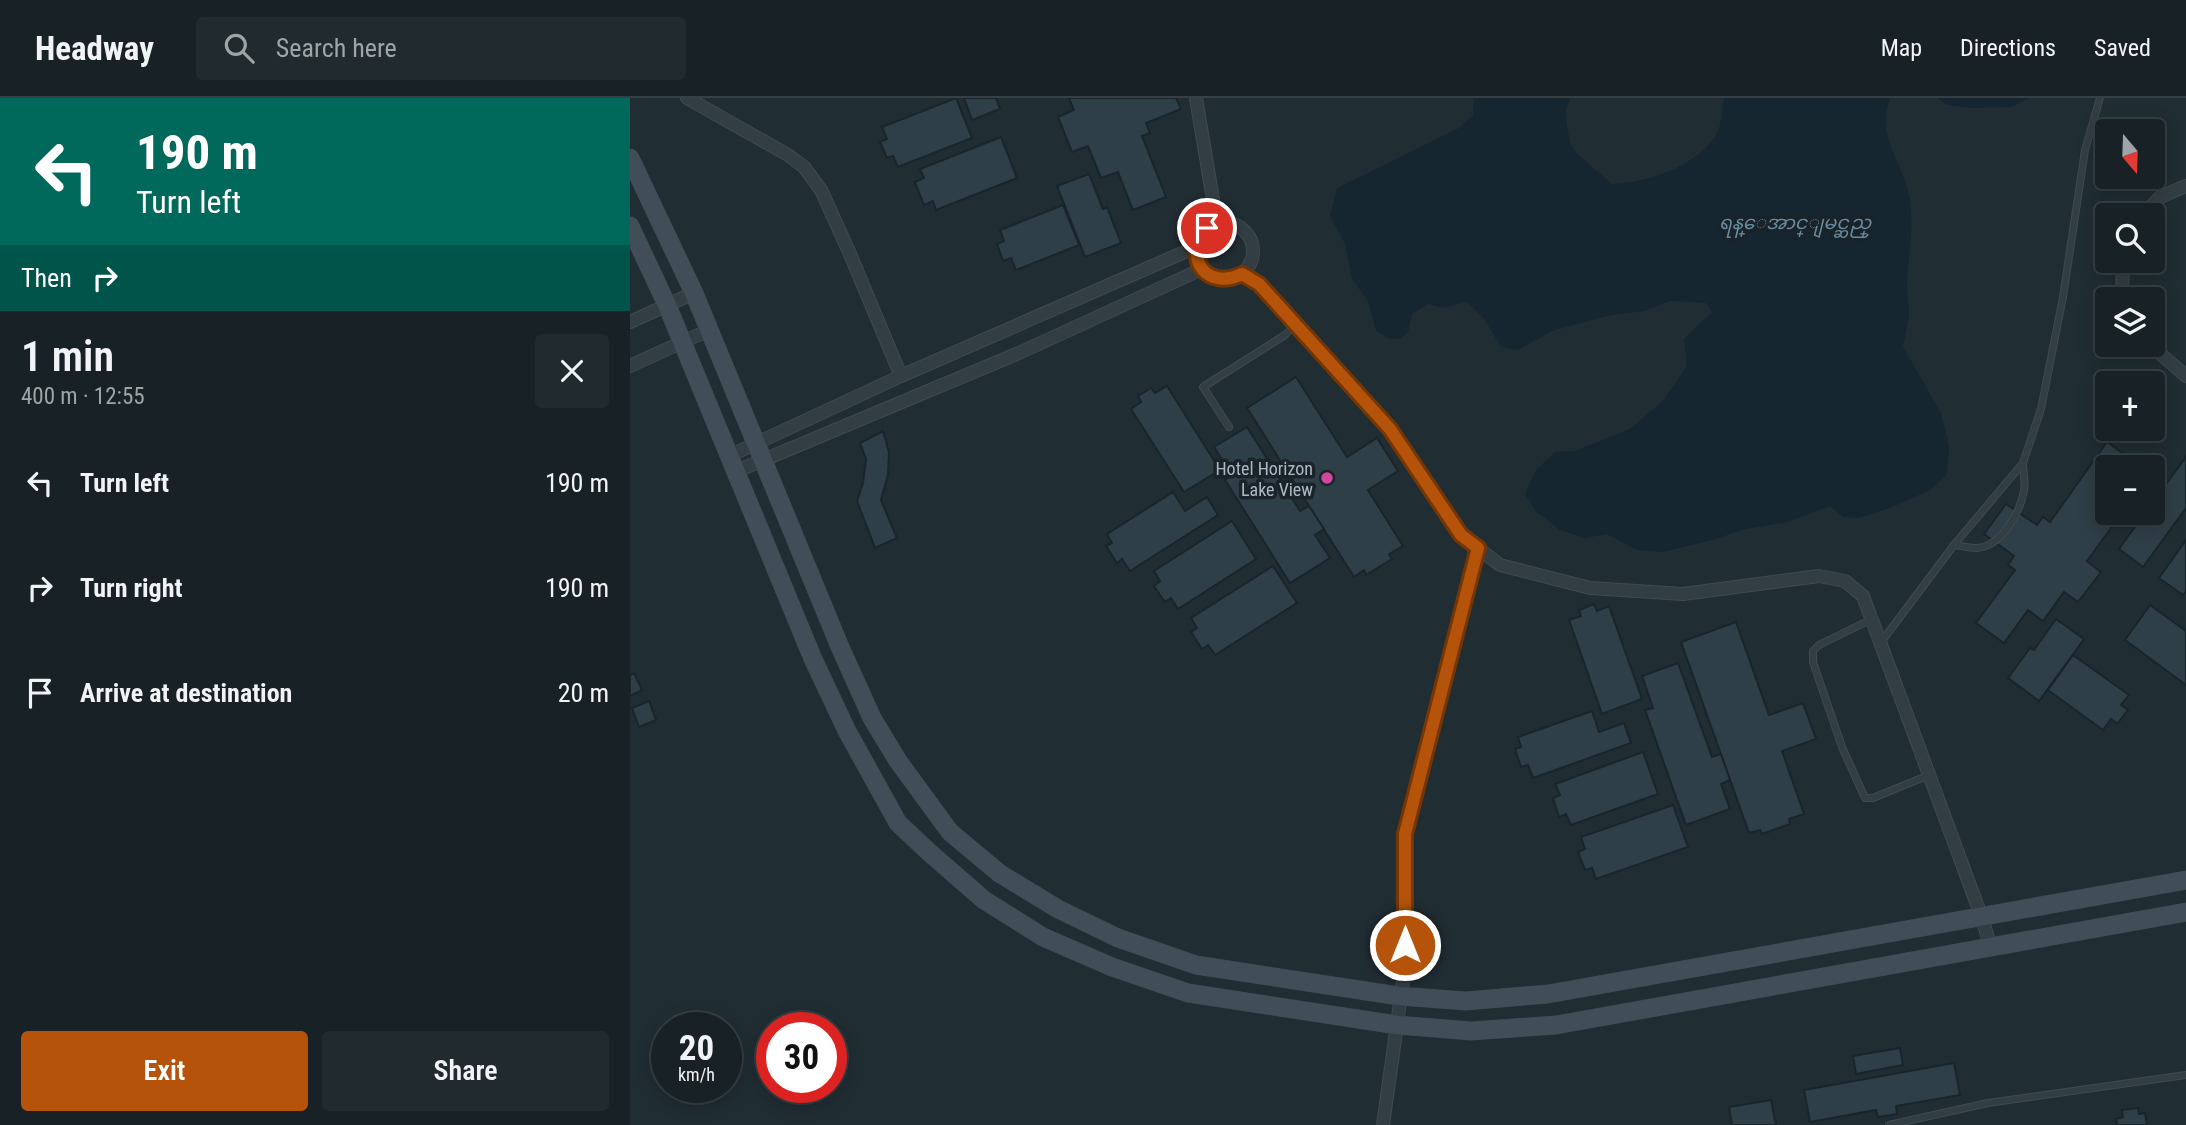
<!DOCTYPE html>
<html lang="en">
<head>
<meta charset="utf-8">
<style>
  :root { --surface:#182226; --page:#212a2e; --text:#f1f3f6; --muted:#9fa4a7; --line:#363f43; --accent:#b45309 }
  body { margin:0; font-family:"Roboto Condensed","Noto Sans Myanmar",sans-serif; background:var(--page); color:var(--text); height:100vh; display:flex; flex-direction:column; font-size:26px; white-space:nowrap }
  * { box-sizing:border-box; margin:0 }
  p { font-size:23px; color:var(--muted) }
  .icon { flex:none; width:38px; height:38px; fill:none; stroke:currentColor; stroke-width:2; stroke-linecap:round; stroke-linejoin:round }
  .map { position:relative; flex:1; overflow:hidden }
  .drawer { display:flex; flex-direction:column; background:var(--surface); width:630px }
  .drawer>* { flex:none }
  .guide { background:#00695c; color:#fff; overflow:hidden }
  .needle { width:46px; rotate:161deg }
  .fabs { position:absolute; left:1465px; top:21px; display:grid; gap:14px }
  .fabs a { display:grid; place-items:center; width:70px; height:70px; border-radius:7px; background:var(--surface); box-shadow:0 4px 18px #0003,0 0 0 2px var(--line); font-size:35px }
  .speed { position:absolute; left:21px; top:914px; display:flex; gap:14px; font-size:35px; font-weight:700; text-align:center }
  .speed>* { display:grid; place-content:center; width:91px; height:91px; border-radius:50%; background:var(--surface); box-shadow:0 4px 18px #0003,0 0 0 2px var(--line); line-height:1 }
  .speed small { font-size:18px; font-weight:400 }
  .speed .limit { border:10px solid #d22; background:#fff; color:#111 }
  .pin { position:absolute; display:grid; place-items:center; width:60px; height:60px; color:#fff; margin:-30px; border:4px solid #fff; border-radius:50%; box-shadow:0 2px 7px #0007 }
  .me { position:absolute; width:77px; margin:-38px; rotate:0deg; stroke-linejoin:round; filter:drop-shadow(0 0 5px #0008) }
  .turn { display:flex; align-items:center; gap:24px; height:147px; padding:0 21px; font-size:32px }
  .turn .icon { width:91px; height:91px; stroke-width:2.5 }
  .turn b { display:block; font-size:49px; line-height:60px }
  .then { display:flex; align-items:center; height:66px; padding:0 21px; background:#0003; gap:14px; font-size:26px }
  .round { display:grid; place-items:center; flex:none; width:74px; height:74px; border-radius:7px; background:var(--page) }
  .head { display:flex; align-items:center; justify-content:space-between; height:119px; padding:0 21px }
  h1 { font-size:42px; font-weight:600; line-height:52px }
  .action { display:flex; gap:14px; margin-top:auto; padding:14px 21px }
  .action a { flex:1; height:80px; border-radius:7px; background:var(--accent); color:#fff; font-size:28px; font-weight:600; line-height:80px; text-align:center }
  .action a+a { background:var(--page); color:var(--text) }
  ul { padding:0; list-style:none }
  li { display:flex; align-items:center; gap:21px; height:105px; padding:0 21px }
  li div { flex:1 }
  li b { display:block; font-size:26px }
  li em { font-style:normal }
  header { display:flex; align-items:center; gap:42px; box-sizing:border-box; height:98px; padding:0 35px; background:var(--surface); border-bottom:2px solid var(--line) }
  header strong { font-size:33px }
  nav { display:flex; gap:38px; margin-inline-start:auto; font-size:24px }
  .search { width:490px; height:63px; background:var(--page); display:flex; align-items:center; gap:18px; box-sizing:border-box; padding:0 24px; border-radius:7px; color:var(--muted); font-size:26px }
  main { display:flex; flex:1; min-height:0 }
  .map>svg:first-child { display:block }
  .water { fill:#152630 }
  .building { fill:#2f3f47; stroke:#1a252b; stroke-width:2 }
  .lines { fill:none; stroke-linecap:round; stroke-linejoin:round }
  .service-casing { stroke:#3f4a51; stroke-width:8 }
  .minor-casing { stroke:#3f4a51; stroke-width:14 }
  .secondary-casing { stroke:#3f4a51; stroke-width:19 }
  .service { stroke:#333e44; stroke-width:6 }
  .minor { stroke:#333e44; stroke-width:12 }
  .secondary { stroke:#414e57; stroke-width:18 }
  .route-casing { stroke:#753606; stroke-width:18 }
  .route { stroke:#b45309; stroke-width:12 }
  .hotel-dot { fill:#d1479c; stroke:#192329; stroke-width:2.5 }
  .labels { text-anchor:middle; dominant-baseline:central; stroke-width:7; stroke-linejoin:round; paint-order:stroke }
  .poi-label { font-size:18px; fill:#adb9c2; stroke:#192329; text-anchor:end }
  .water-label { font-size:19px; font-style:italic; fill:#678b9f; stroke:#192329 }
</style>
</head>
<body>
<header>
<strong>Headway</strong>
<div class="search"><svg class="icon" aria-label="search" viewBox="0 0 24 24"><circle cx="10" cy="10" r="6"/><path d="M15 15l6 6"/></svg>Search here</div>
<nav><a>Map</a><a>Directions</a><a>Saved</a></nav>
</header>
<main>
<section class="drawer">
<div class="guide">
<div class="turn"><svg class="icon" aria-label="left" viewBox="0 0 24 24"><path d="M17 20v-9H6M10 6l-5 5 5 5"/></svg><div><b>190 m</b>Turn left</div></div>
<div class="then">Then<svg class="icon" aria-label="right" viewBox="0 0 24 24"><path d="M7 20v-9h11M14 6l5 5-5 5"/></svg></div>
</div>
<div class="head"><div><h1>1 min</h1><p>400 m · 12:55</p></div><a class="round"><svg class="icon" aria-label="close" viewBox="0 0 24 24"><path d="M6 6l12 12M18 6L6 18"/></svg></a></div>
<ul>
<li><svg class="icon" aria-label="left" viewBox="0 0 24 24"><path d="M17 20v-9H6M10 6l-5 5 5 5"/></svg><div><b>Turn left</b></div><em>190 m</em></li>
<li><svg class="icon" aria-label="right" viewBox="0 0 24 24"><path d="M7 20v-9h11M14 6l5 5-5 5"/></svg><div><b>Turn right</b></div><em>190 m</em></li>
<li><svg class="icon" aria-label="arrive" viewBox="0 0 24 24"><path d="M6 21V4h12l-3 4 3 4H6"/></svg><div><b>Arrive at destination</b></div><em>20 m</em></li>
</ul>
<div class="action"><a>Exit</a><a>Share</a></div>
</section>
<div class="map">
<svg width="1556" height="1027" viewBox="0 0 1556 1027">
  <rect width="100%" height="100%" fill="#202d33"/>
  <g class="water">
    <path d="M 844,0 L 941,0 L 935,13 L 940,46 L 946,55 L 982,86 C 1018,85 1071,67 1088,33 C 1092,24 1092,10 1094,0 L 1261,0 C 1245,34 1270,61 1278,93 C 1286,123 1278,153 1277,185 C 1277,194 1278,203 1279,212 C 1279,224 1275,237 1273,249 L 1311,315 L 1319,348 L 1317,377 L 1300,392 L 1260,410 L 1229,420 L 1213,419 L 1200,408 L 1154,425 L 1114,431 L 1086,441 L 1033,454 L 1007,452 L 977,436 L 955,440 L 930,432 L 906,413 L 895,396 L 906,372 L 925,354 L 945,353 L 1000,331 L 1033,303 L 1057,268 L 1054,241 L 1082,214 L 1076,205 L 1040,203 L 1015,213 L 981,217 L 922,233 L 888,252 L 871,249 L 855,222 L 837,204 L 813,210 L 798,206 L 782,216 L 778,234 L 771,240 L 760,241 L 746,233 L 738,203 L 722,181 L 715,146 L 700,118 L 707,90 L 829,30 L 843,17 Z"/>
    <polygon points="1307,0 1399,0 1382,9 1341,10 1317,7"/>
  </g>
  <g class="building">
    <polygon points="326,0 342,40 268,69 263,58 257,60 250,44 257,41 252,29"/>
    <polygon points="334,0 366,0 370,11 342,22"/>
    <polygon points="439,0 546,0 551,11 516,25 520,35 512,38 536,99 503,112 488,74 471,80 458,48 442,54 428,19 444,12"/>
    <polygon points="371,39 387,80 306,112 303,103 294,107 285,84 294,80 290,71"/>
    <polygon points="459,76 473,111 477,109 491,145 455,159 427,88"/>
    <polygon points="433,107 449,147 386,172 381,160 373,163 367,146 374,143 370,132"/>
    <polygon points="666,279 717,359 747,340 768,373 738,392 773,448 759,456 762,461 736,477 734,472 724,479 617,310"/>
    <polygon points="537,288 590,372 554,394 501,311 511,304 508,298 521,290 525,295"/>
    <polygon points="617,329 670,413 679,408 694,431 685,437 700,460 660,485 595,382 602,377 584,349"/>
    <polygon points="253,333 259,354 258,377 251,402 267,440 245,450 227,403 233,385 236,361 230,345"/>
    <polygon points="1477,344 1512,369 1477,369 1477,415 1492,415 1457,463 1471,474 1448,504 1434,494 1413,523 1398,512 1374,545 1346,525 1385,472 1378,467 1384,458 1354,436 1376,406 1407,427 1413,419 1420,424"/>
    <polygon points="1556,359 1556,410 1513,469 1489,451 1515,415 1522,415 1522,405"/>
    <polygon points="543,394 555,413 577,399 588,417 500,473 492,461 487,465 476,448 482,445 477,436"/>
    <polygon points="602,423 626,461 548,511 541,500 535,504 524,488 530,483 524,473"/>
    <polygon points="1556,442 1556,493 1553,497 1529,480"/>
    <polygon points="643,468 667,505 585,557 578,547 572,551 561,534 567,530 561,520"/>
    <polygon points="964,506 967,513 979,508 1012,601 972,616 939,522 951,518 949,512"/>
    <polygon points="1520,507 1556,533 1556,587 1495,542"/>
    <polygon points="1426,521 1454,541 1409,603 1378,580 1400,550 1404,552"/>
    <polygon points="1106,524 1139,617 1173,605 1186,641 1152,653 1174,716 1159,721 1160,726 1132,736 1130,732 1119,735 1051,544"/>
    <polygon points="1443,557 1499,597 1491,607 1498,612 1487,626 1481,621 1473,632 1418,592"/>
    <polygon points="1048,565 1082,659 1091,656 1100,682 1091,686 1100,711 1056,727 1015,612 1023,610 1012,578"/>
    <polygon points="4,575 12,592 0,598 0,577"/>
    <polygon points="19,603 26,622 9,629 2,610"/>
    <polygon points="962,613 969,634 994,625 1001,645 903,680 898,667 891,669 885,651 891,649 888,639"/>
    <polygon points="1013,654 1028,696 941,727 936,716 929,719 923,700 930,697 925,686"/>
    <polygon points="1043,707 1058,749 966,781 962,770 955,772 948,754 955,751 951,739"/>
    <polygon points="1270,950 1273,967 1226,976 1223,958"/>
    <polygon points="1324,965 1330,997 1266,1008 1267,1016 1248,1019 1246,1012 1180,1024 1174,992"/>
    <polygon points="1141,1002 1146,1027 1102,1027 1099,1009"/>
    <polygon points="1508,1010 1509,1016 1515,1015 1517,1027 1487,1027 1486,1021 1493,1019 1492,1012"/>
  </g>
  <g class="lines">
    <g class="service-casing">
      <g id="service">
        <polyline points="599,329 573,289 655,237 666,226"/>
        <path d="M 1324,447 C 1331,448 1339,450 1346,450 C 1372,449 1390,414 1394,393 C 1396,384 1393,374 1393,365"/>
        <polyline points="1242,521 1189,547 1183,553 1183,564 1212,649 1235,700 1243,700 1299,677"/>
        <polyline points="1252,543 1324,447 1393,365 1411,311 1433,199 1455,52 1470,0"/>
        <polyline points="1259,1027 1358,1005 1556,977"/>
      </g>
    </g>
    <g class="minor-casing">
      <g id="minor">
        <polyline points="57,0 158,57 174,69 191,92 220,156 271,278"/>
        <polyline points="566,0 587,125"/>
        <polyline points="1513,117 1530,99 1556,88"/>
        <circle cx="595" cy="153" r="28"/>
        <polyline points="612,176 629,186 760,331 831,437 870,467 960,490 1053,496 1189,478 1215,483 1233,498 1352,820 1360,847"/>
        <polyline points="1492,201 1493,163"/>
        <polyline points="0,224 64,195"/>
        <polyline points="1520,247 1556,278"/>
        <polyline points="0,268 79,232"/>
        <polyline points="99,358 271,278 566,149"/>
        <polyline points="107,373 389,255 572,171"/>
        <polyline points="753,1027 774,876 775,736 848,450"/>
      </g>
    </g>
    <g class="secondary-casing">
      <g id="secondary">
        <polyline points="0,60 64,195 210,549 242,620 268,663 320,734 369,775 428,811 488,840 566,867 769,898 836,903 918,896 1556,782"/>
        <polyline points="0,128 37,207 183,561 217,633 268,725 300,755 354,802 413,839 482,869 558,895 767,927 841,933 926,927 1556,814"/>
      </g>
    </g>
    <use href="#service" class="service"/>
    <use href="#minor" class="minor"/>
    <use href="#secondary" class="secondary"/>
  </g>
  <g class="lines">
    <g class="route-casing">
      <path id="route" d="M 577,130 C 552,160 577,193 612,176 L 629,186 L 760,331 L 831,437 L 848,450 L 775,736 L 775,847"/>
    </g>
    <use href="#route" class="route"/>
  </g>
  <circle class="hotel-dot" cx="697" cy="380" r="7"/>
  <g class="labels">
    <g class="poi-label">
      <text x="683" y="370">Hotel Horizon<tspan x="683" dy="21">Lake View</tspan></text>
    </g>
    <g class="water-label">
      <text x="1165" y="124">ရန္ေအာင္ျမင္ဆည္</text>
    </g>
  </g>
</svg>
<div class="fabs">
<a><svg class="needle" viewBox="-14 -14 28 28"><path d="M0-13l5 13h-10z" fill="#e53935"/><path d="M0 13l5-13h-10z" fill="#9fa4a7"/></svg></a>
<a><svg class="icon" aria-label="search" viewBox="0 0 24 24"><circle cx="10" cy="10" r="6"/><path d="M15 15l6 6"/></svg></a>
<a><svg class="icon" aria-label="layers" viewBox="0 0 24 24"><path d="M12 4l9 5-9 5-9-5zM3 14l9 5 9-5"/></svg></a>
<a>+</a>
<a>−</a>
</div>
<div class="speed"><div>20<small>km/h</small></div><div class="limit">30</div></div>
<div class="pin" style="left:577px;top:130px;background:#d93025"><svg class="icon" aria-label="arrive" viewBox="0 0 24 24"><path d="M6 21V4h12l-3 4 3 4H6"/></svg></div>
<svg class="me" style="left:775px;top:847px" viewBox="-20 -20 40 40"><circle r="17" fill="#b45309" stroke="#fff" stroke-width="3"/><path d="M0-11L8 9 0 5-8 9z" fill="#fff"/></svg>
</div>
</main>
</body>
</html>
